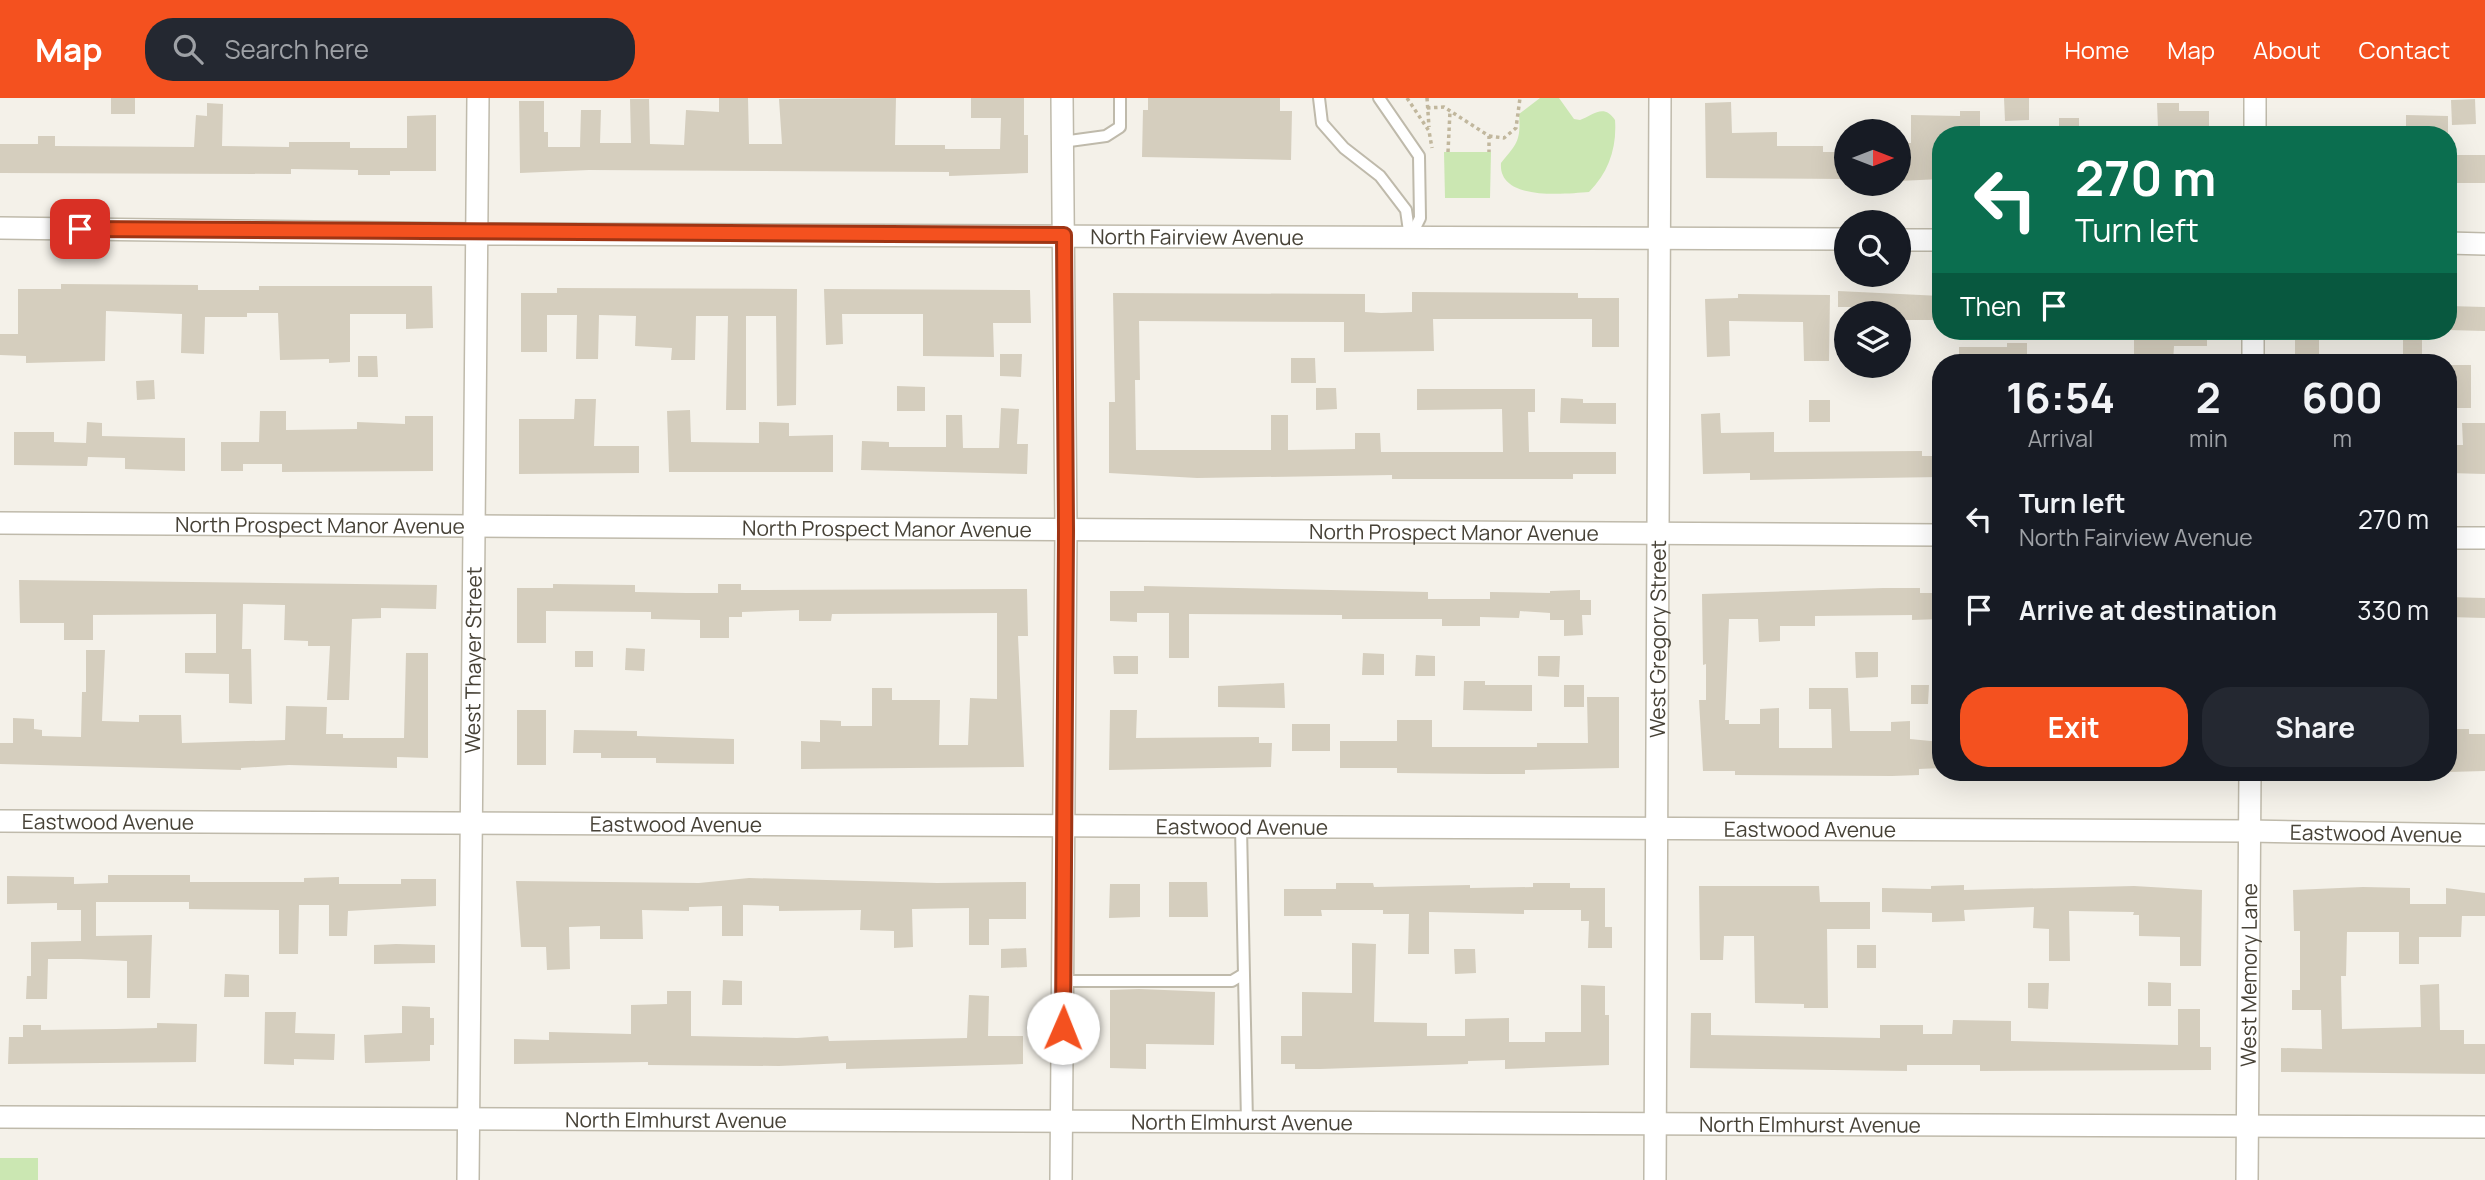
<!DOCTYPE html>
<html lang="en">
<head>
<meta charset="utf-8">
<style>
  :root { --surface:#171b24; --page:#242831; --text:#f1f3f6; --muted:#9ea1a6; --accent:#f4511f }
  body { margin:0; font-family:Manrope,sans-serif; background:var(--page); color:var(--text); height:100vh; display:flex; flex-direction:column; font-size:26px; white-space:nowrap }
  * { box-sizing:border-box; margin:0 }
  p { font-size:23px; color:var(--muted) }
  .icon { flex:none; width:38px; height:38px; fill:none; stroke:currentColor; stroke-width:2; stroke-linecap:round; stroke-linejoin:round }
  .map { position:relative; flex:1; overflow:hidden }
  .drawer { position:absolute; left:1932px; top:256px; width:525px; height:427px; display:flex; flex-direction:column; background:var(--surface); border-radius:28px; box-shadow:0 7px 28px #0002 }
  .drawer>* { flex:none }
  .banner { position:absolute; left:1932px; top:28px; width:525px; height:214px; border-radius:28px; box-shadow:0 7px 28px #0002; background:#0b6e4f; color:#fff; overflow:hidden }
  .needle { width:46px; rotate:90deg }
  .fabs { position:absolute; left:1834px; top:21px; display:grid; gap:14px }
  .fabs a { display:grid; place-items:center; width:77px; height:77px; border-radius:50%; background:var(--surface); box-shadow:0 7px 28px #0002; font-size:35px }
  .pin { position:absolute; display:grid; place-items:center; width:60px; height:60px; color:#fff; margin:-30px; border-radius:14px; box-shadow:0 4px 10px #0006 }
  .me { position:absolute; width:77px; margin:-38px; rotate:1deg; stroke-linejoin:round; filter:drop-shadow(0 0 5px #0008) }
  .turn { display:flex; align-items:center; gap:24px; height:147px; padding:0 28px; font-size:32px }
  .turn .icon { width:91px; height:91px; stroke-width:2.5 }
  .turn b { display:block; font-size:49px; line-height:60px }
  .then { display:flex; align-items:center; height:66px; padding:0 28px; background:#0003; gap:14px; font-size:26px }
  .eta { display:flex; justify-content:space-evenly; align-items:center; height:119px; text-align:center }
  .eta b { font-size:42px; font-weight:700; line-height:49px }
  .primary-button { display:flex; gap:14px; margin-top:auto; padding:14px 28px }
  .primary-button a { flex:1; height:80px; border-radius:28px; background:var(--accent); color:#fff; font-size:28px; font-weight:700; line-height:80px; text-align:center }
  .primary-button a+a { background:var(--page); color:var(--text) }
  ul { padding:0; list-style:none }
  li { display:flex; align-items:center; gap:21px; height:91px; padding:0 28px }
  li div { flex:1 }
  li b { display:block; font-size:26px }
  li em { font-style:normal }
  header { display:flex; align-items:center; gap:42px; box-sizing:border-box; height:98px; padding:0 35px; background:var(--accent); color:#fff }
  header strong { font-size:33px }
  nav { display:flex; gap:38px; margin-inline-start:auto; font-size:24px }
  .search { width:490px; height:63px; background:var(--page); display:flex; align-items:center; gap:18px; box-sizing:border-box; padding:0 24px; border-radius:28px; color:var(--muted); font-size:26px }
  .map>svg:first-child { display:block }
  .green { fill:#cbe7b2 }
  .building { fill:#d5cebe }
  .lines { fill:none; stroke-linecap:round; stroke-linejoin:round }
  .lane-casing { stroke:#bfbaab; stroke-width:14 }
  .street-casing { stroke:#bfbaab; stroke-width:24 }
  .path { stroke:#c1b79d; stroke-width:3.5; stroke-dasharray:3.5 3.5; stroke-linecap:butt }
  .lane { stroke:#fff; stroke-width:10 }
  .street { stroke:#fff; stroke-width:21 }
  .route-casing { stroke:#9f3514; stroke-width:18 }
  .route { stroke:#f4511f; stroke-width:12 }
  .labels { text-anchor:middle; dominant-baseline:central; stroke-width:5; stroke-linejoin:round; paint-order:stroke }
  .street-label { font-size:21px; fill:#474237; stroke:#fff }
</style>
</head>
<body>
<header>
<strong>Map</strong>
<div class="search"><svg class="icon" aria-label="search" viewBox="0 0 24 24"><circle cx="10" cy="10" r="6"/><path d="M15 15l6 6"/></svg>Search here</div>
<nav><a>Home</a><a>Map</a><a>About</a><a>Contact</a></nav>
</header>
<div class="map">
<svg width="2485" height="1082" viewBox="0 0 2485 1082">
  <rect width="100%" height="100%" fill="#f4f1e9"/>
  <g class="green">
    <path d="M 1540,0 L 1559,0 L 1574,21 L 1580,22 C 1593,17 1604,5 1615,22 C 1617,49 1609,74 1589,94 C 1563,96 1498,103 1501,65 C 1517,45 1521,43 1519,16 Z"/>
    <polygon points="1444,54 1491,54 1490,100 1445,100"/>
    <rect x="0" y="1060" width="38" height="22"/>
  </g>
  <g class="building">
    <rect x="111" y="0" width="24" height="16"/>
    <polygon points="719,0 748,0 749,46 782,46 779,1 896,0 895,47 945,47 945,51 1000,51 1001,20 971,20 971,0 1024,0 1024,37 1028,37 1028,75 949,78 949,74 589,72 520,75 519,3 544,3 544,34 548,34 548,49 580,49 581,12 601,12 600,45 631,45 630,1 649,1 650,46 684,47 686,12 719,14"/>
    <polygon points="1148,0 1280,0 1280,13 1292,13 1291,62 1142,59 1143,12 1148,12"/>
    <polygon points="2004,0 2029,0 2029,22 2005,23"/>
    <polygon points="2475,1 2476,26 2452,27 2451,2"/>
    <polygon points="1731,4 1732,35 1777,34 1777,48 1823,48 1823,54 1846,54 1846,81 1706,80 1705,5"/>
    <polygon points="207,5 223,6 222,48 289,49 289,44 350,44 350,50 407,50 407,18 436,17 436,73 390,73 390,77 358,77 358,72 291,71 291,76 0,75 0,46 38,46 38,38 55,38 55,48 194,49 196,17 207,18"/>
    <polygon points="2157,5 2179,5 2179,13 2209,13 2209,37 2186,37 2185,30 2158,30"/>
    <polygon points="1960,13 1980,13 1980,34 1941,35 1941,81 1899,83 1899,45 1911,45 1911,17 1960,18"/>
    <polygon points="2406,17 2448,18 2448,37 2406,34"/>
    <rect x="2059" y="20" width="20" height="17"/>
    <rect x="2448" y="57" width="37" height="28"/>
    <polygon points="61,186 198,187 198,192 259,192 259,188 432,188 433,230 406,231 406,216 350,216 350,264 329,265 329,261 280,262 278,215 247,215 247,219 205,219 204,256 181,255 182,216 106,213 105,263 26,265 26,258 0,257 0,236 18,236 18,191 61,191"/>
    <polygon points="557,190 797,191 796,307 777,308 776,218 746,218 746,312 726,312 728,218 696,218 695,262 671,262 672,250 635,248 636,218 599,217 598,261 576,261 577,217 547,217 547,254 521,254 521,195 557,195"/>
    <polygon points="824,191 1030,192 1031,225 993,225 994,259 923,258 923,216 842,216 843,246 826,247"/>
    <polygon points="1838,193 1941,198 1941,222 1899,222 1899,215 1858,215 1858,209 1838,209"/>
    <polygon points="1412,194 1578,195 1578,200 1619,200 1619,249 1592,249 1592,221 1433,221 1434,253 1344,254 1344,224 1139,223 1140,282 1135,282 1136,352 1271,352 1271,317 1288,317 1288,352 1355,351 1355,335 1380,335 1381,354 1503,354 1502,311 1417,312 1417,291 1535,291 1535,314 1528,314 1529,354 1616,354 1616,376 1573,376 1573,381 1392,381 1392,377 1197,380 1109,375 1109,304 1115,304 1113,195 1365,196 1365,214 1381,215 1412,214"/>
    <polygon points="1738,196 1830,197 1829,263 1804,263 1803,224 1729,223 1730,258 1707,259 1705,201 1738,200"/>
    <polygon points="2448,208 2485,209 2485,233 2448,232"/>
    <polygon points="2134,233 2207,233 2207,248 2174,248 2173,264 2134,264"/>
    <rect x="2295" y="233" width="24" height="31"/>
    <rect x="2403" y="236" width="19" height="22"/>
    <polygon points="2007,245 2027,245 2027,264 1959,264 1959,249 2007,249"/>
    <polygon points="1000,256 1022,256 1021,279 1000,278"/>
    <polygon points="358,258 377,258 378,279 358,279"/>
    <polygon points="1291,260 1315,260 1316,285 1291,285"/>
    <polygon points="2450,267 2471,267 2471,310 2455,310"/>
    <polygon points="154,282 155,301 137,302 136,283"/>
    <polygon points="897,288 925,289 925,313 897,313"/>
    <polygon points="1316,290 1336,290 1337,311 1316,312"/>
    <polygon points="1561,300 1583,301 1583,305 1616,305 1616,326 1560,325"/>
    <polygon points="575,301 596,301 594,348 639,348 639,375 519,376 519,321 574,321"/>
    <rect x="1809" y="302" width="21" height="22"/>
    <polygon points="1001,310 1019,311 1017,346 1028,346 1027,376 861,372 862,343 889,344 889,349 946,349 946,317 962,317 963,350 999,350"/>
    <polygon points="690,312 691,344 759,345 759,324 789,325 789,338 833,337 833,374 669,374 667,313"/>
    <polygon points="260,313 286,313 286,332 357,331 357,324 405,326 405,318 433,318 433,373 282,374 282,366 243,366 243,373 221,373 221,344 259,344"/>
    <polygon points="1720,315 1721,335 1774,334 1774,354 1922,353 1922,358 1941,358 1941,379 1750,382 1750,375 1703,376 1701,316"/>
    <polygon points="87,324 102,325 102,338 185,340 185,373 125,371 125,360 88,359 87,368 14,367 14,334 54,334 54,344 86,345"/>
    <polygon points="2462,325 2485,325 2485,376 2448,375 2448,347 2463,347"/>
    <polygon points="19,482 437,487 436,511 381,510 381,520 352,521 349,602 327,602 330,548 308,548 308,543 284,542 285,507 243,506 242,551 251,551 252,606 229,605 229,576 185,575 185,555 216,555 216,516 93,517 93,542 64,542 64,525 20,525"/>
    <polygon points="553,486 635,487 635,494 686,495 718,495 718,486 741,486 741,492 1027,491 1028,538 1018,538 1024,669 801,671 801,643 820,644 820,622 841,623 841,628 872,628 872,590 892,590 892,602 940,602 939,647 968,647 970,600 997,601 997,515 832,516 831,523 799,523 799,512 742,514 742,519 729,519 729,540 700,540 700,522 651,521 651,514 546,513 546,545 517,545 517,490 553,490"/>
    <polygon points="1144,488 1428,494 1428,501 1490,501 1490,494 1550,495 1550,493 1580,492 1580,502 1591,502 1591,517 1582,517 1583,537 1564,538 1564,522 1550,522 1550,515 1520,513 1519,520 1480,519 1480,528 1442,528 1442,521 1342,521 1342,517 1189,516 1189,560 1169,560 1169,515 1137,515 1137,524 1110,523 1110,493 1144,493"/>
    <polygon points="1883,490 1920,490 1920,495 1941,495 1941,521 1912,522 1912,517 1815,518 1815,528 1780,528 1780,543 1759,544 1758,521 1729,521 1725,622 1729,622 1729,626 1760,626 1760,611 1779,610 1779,650 1832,650 1831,611 1809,611 1809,590 1848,590 1850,633 1891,633 1891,624 1910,623 1910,641 1941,644 1941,670 1919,671 1919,677 1892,678 1735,677 1735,673 1703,673 1699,602 1706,602 1706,566 1703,567 1702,496"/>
    <polygon points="2448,499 2485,500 2485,520 2448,519"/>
    <polygon points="626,550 645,551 644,573 625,572"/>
    <polygon points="86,552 105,552 102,623 139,624 139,617 181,617 182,645 285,642 286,608 327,609 326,636 343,636 343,640 404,640 406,555 428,555 428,660 397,659 397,670 289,667 241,670 241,672 0,666 0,645 13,645 13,620 34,621 34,631 42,632 42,638 81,639 82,594 86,594"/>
    <rect x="575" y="553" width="18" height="16"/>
    <polygon points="1855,554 1878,554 1878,579 1856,580"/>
    <polygon points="1363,555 1384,556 1384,577 1362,577"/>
    <polygon points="1416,557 1435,558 1435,578 1415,578"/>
    <polygon points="1113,558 1138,558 1138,576 1114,576"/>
    <polygon points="1538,558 1560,558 1559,579 1538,578"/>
    <polygon points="1464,583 1485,583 1485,587 1532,587 1532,613 1463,612"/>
    <polygon points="1284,585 1285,610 1218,609 1218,588"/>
    <rect x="1564" y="587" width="20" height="22"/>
    <polygon points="1911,587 1929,587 1928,606 1911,606"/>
    <polygon points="1587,599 1619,599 1619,670 1525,672 1525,676 1488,676 1397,675 1397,670 1340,670 1340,643 1397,643 1397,622 1432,622 1432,649 1537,649 1537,645 1588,645"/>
    <rect x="517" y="612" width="29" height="55"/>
    <polygon points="1110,612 1137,612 1136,640 1259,639 1259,645 1272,645 1271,669 1109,672"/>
    <rect x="1292" y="626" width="38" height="27"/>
    <polygon points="2448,631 2469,631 2469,636 2485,636 2485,673 2448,674"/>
    <polygon points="574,632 637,633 637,638 734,641 734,666 656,665 656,660 601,660 601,655 573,655"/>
    <polygon points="108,777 190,777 190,784 304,784 304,780 339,779 339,786 401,786 401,781 436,781 436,808 348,813 347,838 329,838 329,807 299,807 298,856 279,856 279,812 189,811 189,804 96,804 96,838 152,837 150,900 127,900 127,863 81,861 48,861 47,901 26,901 27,878 31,878 31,844 81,843 81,812 57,812 57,805 7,806 7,778 74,779 74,786 108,785"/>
    <polygon points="749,780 937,785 1026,784 1026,821 989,821 989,847 969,847 969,810 912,811 913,849 894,850 894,833 860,832 861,812 779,813 779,808 743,807 743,838 722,838 722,808 689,809 689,813 642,812 643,841 600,841 600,828 569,829 570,871 547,872 546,849 521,849 516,783 699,785"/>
    <polygon points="1169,784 1207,784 1208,819 1169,819"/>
    <polygon points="1336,785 1373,785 1374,789 1470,787 1470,790 1533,789 1533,785 1570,785 1570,790 1605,790 1605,829 1612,829 1612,850 1588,850 1589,823 1581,823 1581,812 1524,812 1524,816 1429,814 1429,856 1408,856 1409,816 1383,816 1383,812 1321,812 1322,818 1284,818 1284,791 1336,791"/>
    <polygon points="1110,786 1140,786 1140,819 1109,820"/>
    <polygon points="1964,787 1964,792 2134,788 2202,792 2201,868 2180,868 2180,839 2139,838 2139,817 2133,817 2134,814 2069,813 2070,863 2049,863 2049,831 2033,830 2034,809 1964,812 1965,823 1932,824 1932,815 1882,814 1882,790 1931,791 1931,788"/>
    <polygon points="1699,788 1819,788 1820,804 1870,804 1870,831 1827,831 1828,910 1804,910 1804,906 1755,905 1754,838 1724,838 1723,862 1700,862"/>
    <polygon points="2363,789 2410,790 2410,806 2446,806 2446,790 2485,795 2485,818 2462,818 2461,839 2419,839 2419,866 2399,866 2399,834 2347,834 2346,878 2341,878 2342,931 2421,929 2420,887 2439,886 2440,932 2464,932 2464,946 2485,946 2485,976 2281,974 2281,950 2322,951 2321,912 2292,912 2292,892 2300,892 2300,833 2294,833 2293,792"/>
    <polygon points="1352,845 1376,846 1374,924 1427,925 1427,938 1465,938 1465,921 1509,920 1509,944 1545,944 1545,934 1581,934 1581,887 1605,888 1605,917 1609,917 1609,967 1505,971 1505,962 1468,963 1468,966 1320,971 1295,971 1295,966 1281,966 1281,938 1302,938 1302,894 1352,895"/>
    <polygon points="396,846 435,847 435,865 374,866 374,847"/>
    <rect x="1857" y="847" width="19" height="23"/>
    <polygon points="1026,850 1027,869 1001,870 1001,851"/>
    <polygon points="1454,851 1475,851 1476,875 1455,876"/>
    <polygon points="225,876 249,877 249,899 224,899"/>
    <polygon points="723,882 742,883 742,907 722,907"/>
    <polygon points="2148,884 2171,885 2171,908 2148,908"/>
    <polygon points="2028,885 2049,885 2048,911 2028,910"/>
    <polygon points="1139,891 1215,894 1214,947 1146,946 1146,971 1110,970 1110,892"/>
    <polygon points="667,893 691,893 691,938 797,940 828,938 829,943 967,940 969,897 989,898 988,938 1023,938 1023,966 846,971 846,965 779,968 648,967 648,964 514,966 514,941 549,942 549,934 631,936 631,907 667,906"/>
    <polygon points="402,908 430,909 430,920 434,920 434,947 430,947 430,963 365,965 364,937 402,935"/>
    <polygon points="2178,911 2200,911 2200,949 2211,949 2211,972 1980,973 1980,967 1907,967 1907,973 1690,970 1691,915 1711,915 1711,937 1880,940 1880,927 1923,927 1923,936 1952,936 1953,922 2011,923 2011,943 2178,947"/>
    <polygon points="265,914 296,914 295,935 335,936 334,962 294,961 294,967 264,966"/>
    <polygon points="157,925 197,926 196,964 8,966 9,939 23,939 23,927 41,927 41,932 116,931 157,930"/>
  </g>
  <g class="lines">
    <g class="lane-casing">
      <g id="lane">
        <polyline points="1319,0 1322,25 1344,50 1380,78 1406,112 1410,140"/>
        <polyline points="1379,0 1419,58 1420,120 1410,140"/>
        <polyline points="1062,44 1106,38 1120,29 1120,0"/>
        <polyline points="1241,729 1247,1024"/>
        <polyline points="1063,883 1232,883 1242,877"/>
      </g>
    </g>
    <g class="street-casing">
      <g id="street">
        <polyline points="2255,37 2255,0"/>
        <path id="s1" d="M 0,130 L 477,136 L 1846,141"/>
        <polyline points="1899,142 1941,142"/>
        <polyline points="2448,145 2485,146"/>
        <polyline points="2253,264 2253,233"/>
        <path id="s2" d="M 0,425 L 1941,437"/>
        <polyline points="2448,440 2485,440"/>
        <path id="s3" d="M 0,723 L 2249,733 L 2485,737"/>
        <path id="s4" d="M 0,1019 L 2485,1029"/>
        <path id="s5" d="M 468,1082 L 478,0"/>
        <polyline points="1061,1082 1066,432 1062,0"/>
        <path id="s6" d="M 1655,1082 L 1660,0"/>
        <path id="s7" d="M 2247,1082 L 2250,674"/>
      </g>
    </g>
    <g class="path">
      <polyline points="1407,0 1429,33 1432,50"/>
      <polyline points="1427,0 1429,29"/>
      <polyline points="1427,10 1444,9 1489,38 1489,54"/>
      <polyline points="1489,38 1504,40 1516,30 1520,0"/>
      <polyline points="1448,54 1450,13"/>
    </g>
    <use href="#lane" class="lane"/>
    <use href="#street" class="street"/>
  </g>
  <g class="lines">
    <g class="route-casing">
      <polyline id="route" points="80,131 1064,137 1066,432 1063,930"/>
    </g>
    <use href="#route" class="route"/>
  </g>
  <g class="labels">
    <g class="street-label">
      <text stroke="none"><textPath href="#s1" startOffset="1197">North Fairview Avenue</textPath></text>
      <text stroke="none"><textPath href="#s2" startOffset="320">North Prospect Manor Avenue</textPath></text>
      <text stroke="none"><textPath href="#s2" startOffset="887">North Prospect Manor Avenue</textPath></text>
      <text stroke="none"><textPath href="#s2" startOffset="1454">North Prospect Manor Avenue</textPath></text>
      <text stroke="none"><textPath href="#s6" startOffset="541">West Gregory Street</textPath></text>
      <text stroke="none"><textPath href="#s5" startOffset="520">West Thayer Street</textPath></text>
      <text stroke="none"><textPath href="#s3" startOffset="108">Eastwood Avenue</textPath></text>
      <text stroke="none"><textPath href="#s3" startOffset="676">Eastwood Avenue</textPath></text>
      <text stroke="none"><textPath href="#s3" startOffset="1242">Eastwood Avenue</textPath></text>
      <text stroke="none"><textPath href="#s3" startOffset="1810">Eastwood Avenue</textPath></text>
      <text stroke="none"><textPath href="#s3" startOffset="2376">Eastwood Avenue</textPath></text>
      <text stroke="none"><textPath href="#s7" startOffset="205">West Memory Lane</textPath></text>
      <text stroke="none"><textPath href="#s4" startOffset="676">North Elmhurst Avenue</textPath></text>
      <text stroke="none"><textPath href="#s4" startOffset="1242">North Elmhurst Avenue</textPath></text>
      <text stroke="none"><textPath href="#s4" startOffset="1810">North Elmhurst Avenue</textPath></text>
    </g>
  </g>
</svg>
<div class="fabs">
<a><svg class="needle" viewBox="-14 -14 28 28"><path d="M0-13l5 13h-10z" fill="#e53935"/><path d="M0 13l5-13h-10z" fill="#9ea1a6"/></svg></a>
<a><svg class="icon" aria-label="search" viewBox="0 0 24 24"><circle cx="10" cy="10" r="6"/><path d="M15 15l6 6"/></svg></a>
<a><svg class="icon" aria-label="layers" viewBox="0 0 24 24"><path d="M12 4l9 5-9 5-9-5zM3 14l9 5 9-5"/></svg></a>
</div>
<div class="pin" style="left:80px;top:131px;background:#d93025"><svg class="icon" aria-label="arrive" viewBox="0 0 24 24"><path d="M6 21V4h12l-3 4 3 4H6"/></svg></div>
<svg class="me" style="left:1063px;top:930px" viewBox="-20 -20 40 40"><circle r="19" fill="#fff"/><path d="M0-13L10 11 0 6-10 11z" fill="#f4511f"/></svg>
<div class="banner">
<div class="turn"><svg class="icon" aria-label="left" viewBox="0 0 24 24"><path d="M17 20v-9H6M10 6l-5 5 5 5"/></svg><div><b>270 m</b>Turn left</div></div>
<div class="then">Then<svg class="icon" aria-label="arrive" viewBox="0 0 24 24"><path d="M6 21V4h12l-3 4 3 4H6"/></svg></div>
</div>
<section class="drawer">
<div class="eta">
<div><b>16:54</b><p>Arrival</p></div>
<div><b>2</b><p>min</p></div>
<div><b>600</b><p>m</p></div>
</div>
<ul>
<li><svg class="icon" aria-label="left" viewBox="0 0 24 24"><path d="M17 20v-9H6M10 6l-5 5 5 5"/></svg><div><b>Turn left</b><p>North Fairview Avenue</p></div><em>270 m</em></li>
<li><svg class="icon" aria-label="arrive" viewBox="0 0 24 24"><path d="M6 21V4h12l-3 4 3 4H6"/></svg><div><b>Arrive at destination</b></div><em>330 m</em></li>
</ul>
<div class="primary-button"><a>Exit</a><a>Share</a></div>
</section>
</div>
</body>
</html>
